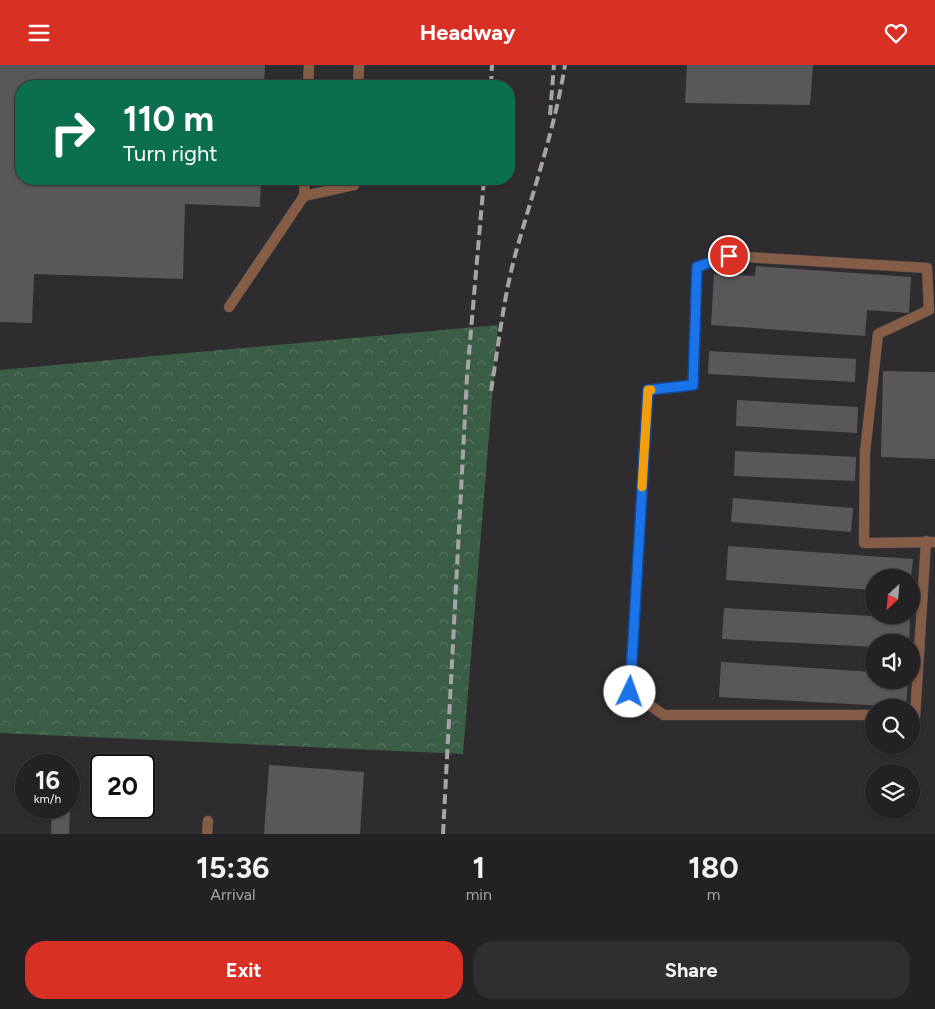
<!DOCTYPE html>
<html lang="en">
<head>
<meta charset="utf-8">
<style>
  :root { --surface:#232123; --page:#2f2e30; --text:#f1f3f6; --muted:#a3a3a6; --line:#403e41; --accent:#d93025 }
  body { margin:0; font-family:Figtree,sans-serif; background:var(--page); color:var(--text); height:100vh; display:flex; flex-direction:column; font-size:19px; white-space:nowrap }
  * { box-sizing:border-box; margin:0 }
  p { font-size:16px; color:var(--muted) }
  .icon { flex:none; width:28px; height:28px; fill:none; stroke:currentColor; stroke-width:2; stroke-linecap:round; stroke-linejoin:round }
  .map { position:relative; height:769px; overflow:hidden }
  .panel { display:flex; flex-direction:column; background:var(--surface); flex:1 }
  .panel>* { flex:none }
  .banner { position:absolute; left:15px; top:15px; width:500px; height:105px; border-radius:20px; box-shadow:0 1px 4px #0004,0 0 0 1px var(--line); background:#0b6e4f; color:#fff; overflow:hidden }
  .needle { width:32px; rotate:206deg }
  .fabs { position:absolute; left:865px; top:504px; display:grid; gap:10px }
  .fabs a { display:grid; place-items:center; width:55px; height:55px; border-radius:50%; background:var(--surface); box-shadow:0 1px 4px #0004,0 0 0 1px var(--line); font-size:25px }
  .speed { position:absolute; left:15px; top:689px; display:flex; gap:10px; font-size:25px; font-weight:700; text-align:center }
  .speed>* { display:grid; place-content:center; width:65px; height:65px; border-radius:50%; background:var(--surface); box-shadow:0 1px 4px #0004,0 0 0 1px var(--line); line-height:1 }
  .speed small { font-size:12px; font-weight:400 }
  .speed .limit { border:2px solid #111; border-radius:8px; background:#fff; color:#111 }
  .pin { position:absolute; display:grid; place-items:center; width:42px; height:42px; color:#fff; margin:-21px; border:2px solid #fff; border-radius:50%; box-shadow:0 1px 5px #0007 }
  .me { position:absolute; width:55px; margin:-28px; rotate:3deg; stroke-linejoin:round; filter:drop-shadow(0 0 4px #0008) }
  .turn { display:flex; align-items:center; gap:18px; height:105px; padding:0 25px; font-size:22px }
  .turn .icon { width:65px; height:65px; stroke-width:2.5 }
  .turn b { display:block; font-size:35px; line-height:42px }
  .eta { display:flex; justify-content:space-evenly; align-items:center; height:85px; text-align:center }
  .eta b { font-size:30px; font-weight:700; line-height:35px }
  .primary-button { display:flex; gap:10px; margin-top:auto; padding:10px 25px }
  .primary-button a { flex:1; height:58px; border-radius:20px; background:var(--accent); color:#fff; font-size:20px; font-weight:700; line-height:58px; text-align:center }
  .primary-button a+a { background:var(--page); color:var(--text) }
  header { display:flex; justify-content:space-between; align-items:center; height:65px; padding:0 25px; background:var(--accent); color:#fff; font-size:22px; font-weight:700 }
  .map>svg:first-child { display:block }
  .forest { fill:url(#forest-crowns) }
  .building { fill:#5a575a }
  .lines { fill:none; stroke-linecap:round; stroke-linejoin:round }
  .service-casing { stroke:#4d4a4d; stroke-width:11 }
  .service { stroke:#855c45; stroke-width:10 }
  .rail { stroke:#a7a4a7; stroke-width:4; stroke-dasharray:10 5; stroke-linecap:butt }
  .route-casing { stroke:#114b97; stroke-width:12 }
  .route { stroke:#1a73e8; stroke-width:9 }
  .slow { stroke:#f59e0b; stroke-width:9 }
</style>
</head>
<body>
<header><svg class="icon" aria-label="menu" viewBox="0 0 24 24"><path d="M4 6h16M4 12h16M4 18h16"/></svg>Headway<svg class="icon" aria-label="heart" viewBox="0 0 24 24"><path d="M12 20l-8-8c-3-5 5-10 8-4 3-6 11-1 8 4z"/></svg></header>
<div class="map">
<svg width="935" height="769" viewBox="0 0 935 769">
  <defs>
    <pattern id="forest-crowns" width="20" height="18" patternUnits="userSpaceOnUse" patternTransform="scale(1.25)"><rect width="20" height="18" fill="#3a5d46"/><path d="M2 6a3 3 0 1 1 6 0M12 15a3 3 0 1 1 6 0" fill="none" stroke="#577461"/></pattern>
  </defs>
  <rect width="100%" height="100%" fill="#2f2c2f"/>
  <polygon class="forest" points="498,260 463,689 0,668 0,305"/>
  <g class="building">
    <polygon points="0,0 265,0 264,21 21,21 21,114 261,114 260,142 185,139 183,214 34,209 32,258 0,257"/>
    <polygon points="687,0 813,0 810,40 685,38"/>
    <polygon points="756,201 911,212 909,248 867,245 865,271 711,260 714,209 755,211"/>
    <polygon points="709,286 856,294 855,317 708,309"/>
    <polygon points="883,306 935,307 935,394 881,392"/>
    <polygon points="737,335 858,342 857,368 736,361"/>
    <polygon points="735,386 856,392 855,416 734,411"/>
    <polygon points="733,433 853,443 851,467 731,457"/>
    <polygon points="728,481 913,494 911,512 874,512 874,525 726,515"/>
    <polygon points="724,543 910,553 909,578 874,578 874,582 722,574"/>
    <polygon points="721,597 874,607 874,615 908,615 906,642 719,632"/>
    <polygon points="269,700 364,707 360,769 264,769"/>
    <polygon points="69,710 72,710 70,739 69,739"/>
    <polygon points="52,742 70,742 69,769 51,769"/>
  </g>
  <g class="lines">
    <g class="service-casing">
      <g id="service">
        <polyline points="308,21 309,0"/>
        <polyline points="358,21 359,0"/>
        <polyline points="304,131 354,120 354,114"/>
        <polyline points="229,242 304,131 305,114"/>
        <polyline points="874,650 664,650 630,627 648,325 693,320 697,202 729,191 927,203 929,245 878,269 865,387 864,478 935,477"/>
        <polyline points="911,652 915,652 926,476"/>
        <polyline points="207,769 208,756"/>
      </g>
    </g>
    <use href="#service" class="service"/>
    <g class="rail">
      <polyline points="491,21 492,0"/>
      <polyline points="550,50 554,0"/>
      <path d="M 491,326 C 499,277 504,227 518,180 C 535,120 555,62 565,0"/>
      <polyline points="443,769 467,312 484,114"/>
    </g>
  </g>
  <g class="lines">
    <g class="route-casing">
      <polyline id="route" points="630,627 648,325 693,320 697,202 729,191"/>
    </g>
    <use href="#route" class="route"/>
    <polyline class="slow" points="642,422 648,325 651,325"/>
  </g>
</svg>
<div class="fabs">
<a><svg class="needle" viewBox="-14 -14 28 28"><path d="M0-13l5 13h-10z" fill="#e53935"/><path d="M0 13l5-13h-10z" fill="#a3a3a6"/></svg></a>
<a><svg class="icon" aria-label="sound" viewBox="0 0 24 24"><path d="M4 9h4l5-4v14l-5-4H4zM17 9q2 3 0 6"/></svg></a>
<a><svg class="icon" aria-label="search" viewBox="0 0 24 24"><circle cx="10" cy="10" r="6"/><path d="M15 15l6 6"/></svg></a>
<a><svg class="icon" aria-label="layers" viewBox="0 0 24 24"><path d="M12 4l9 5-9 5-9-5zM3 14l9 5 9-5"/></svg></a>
</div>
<div class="speed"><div>16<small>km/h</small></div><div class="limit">20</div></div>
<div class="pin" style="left:729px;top:191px;background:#d93025"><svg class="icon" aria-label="arrive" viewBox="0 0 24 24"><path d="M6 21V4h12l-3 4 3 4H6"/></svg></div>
<svg class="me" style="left:630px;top:627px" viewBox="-20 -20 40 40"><circle r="19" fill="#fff"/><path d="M0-13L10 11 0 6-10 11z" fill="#1a73e8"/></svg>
<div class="banner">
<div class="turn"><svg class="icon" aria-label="right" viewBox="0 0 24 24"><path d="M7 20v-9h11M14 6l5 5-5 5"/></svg><div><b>110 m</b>Turn right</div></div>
</div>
</div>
<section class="panel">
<div class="eta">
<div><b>15:36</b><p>Arrival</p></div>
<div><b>1</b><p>min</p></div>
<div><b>180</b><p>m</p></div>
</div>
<div class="primary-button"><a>Exit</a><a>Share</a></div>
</section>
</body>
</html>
